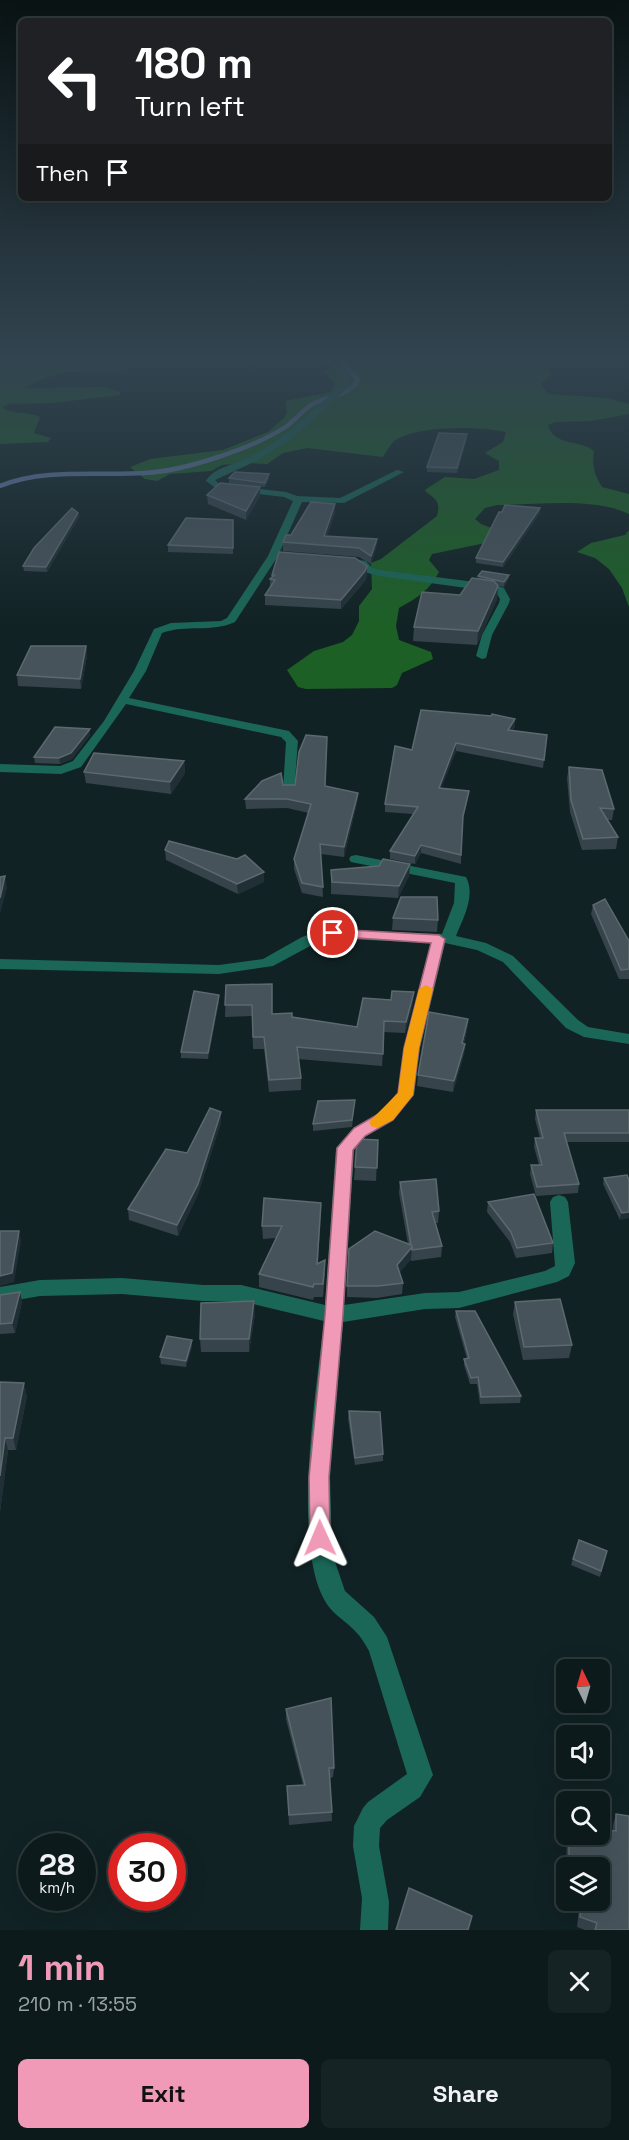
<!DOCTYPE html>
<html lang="en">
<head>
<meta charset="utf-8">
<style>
  :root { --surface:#0d1a1b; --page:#162324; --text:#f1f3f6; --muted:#9aa1a3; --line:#2d383a; --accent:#f09ab7 }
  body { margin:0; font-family:"Space Grotesk",sans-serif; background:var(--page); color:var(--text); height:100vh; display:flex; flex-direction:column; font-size:22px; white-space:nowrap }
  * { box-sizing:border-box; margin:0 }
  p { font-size:20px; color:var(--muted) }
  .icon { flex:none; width:33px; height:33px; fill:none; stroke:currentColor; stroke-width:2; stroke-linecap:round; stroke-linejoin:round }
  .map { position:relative; height:1930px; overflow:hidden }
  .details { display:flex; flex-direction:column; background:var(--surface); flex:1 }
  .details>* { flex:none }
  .guide { position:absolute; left:18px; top:18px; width:594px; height:183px; border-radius:9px; box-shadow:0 6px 24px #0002,0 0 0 2px var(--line); background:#202124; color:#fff; overflow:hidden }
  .needle { width:39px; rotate:355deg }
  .controls { position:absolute; left:556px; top:1659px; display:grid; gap:12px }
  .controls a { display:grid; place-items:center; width:54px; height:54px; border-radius:9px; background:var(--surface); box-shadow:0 6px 24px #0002,0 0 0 2px var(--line); font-size:30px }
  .speed { position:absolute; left:18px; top:1833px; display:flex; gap:12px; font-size:30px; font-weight:700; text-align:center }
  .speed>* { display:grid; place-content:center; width:78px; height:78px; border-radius:50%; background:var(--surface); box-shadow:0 6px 24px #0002,0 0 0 2px var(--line); line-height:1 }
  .speed small { font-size:15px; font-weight:400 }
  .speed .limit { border:9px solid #d22; background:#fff; color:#111 }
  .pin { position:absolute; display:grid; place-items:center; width:51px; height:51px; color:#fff; margin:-26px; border:3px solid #fff; border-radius:50%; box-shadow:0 2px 6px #0007 }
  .me { position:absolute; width:66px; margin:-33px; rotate:359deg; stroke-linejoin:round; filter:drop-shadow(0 0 4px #0008) }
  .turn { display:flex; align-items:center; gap:21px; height:126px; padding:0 18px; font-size:27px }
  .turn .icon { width:78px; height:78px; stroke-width:2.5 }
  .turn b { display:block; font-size:42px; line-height:51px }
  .then { display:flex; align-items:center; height:57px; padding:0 18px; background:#0003; gap:12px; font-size:22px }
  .round { display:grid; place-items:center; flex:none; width:63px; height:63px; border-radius:9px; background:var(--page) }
  .overview { display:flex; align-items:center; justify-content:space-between; height:102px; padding:0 18px }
  h1 { font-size:36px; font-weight:600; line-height:45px; color:var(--accent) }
  .action { display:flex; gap:12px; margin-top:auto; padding:12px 18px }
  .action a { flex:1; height:69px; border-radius:9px; background:var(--accent); color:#111; font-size:24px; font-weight:600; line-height:69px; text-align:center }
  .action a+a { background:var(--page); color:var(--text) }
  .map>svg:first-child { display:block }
  .forest { fill:#1d6026 }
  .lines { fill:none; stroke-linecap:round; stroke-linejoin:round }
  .stream { stroke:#6579a7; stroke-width:4.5 }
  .street { fill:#1a6757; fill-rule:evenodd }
  .wall { fill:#36434b }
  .shaded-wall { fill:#202f35 }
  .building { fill:#47535b; stroke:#5c696f; stroke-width:1.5 }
  .route { fill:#f09ab7; stroke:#9c6477; stroke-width:1.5 }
  .slow { fill:#f59e0b }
</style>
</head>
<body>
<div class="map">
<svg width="629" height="1930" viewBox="0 0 629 1930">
  <rect width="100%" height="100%" fill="#112224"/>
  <g class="forest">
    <path d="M 69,359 L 116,359 L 127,365 L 127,368 L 123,371 L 66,372 L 47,377 L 24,388 L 103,387 L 120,391 L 120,395 L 52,403 L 10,404 L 2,407 C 10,415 29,411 40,417 L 34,433 L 51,438 L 48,442 L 0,444 L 0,366 L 28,366 Z"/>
    <path d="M 384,359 L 522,359 L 523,362 L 549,370 L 552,373 L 542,383 L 542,387 L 550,394 L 606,398 L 629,404 L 629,414 L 591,421 L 555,422 L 548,425 C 554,447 580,439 594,451 C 592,466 594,474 602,487 L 629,494 L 629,514 C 594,497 536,505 497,505 L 485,508 L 475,519 L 481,524 L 502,532 L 495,541 L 432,554 L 429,560 L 439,572 C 430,590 417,598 399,608 L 396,626 L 399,640 L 431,652 L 433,659 L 402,673 L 397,685 L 392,688 L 306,689 L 298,687 L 287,670 L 314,651 L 343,642 L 352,635 L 359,621 L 359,606 L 372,589 L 371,563 L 381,559 L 437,516 C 441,502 436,499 425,491 L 426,489 L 445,477 L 474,479 L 499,470 L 499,461 L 485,453 L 503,442 L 506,432 C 481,426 416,425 394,441 C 390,445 386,452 383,457 L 307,448 L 283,453 L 267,464 L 242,463 L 222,465 L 211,471 L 170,474 L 157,481 L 145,479 L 130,467 L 150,459 L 223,450 L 268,432 L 285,417 L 287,412 L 285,401 L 330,392 L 335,384 L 323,371 L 349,362 Z"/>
    <polygon points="629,530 629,607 622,588 609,569 595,558 577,552 591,543 625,535"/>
  </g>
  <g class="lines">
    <path class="stream" d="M 0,486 C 44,468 98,476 145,473 C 184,471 254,448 287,426 C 295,420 302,411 311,405 C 326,396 349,396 358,380 L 340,359"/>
    <g class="street">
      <path d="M 321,359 L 330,359 L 349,373 L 349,387 L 291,439 L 256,461 L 215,480 L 219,484 L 286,492 L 297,496 L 340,498 L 397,470 L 404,472 L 344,503 L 302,502 L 278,556 L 235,622 C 212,633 186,624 162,633 L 146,671 L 129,698 L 289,731 L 298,741 L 294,793 L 284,793 L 283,790 L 286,742 L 281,737 L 126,704 L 81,767 L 61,774 L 0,772 L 0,764 L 60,766 L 73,761 L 104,721 L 134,671 L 154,629 L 171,623 L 221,621 L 227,618 L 268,556 L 293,501 L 284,497 L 217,489 L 206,481 C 214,467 236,464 250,457 C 285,439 313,410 342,384 L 342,376 Z"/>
      <polygon points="351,559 366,561 372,568 380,570 491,584 504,588 510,599 509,603 492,635 486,658 482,659 476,656 482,635 499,603 500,599 496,592 379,576 364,572 360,566 348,564 346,562"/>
      <path d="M 356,855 L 466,877 C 476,896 463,918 456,936 L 486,943 L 513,956 L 578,1020 L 588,1027 L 629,1034 L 629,1044 L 584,1037 L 566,1028 L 503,962 L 477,950 L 445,943 L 420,1048 L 414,1095 L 393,1120 L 366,1136 L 354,1150 L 344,1305 L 425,1293 L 459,1292 L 545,1271 L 555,1266 L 550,1202 L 553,1197 L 559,1195 L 565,1197 L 568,1202 L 575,1263 L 569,1276 L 557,1282 L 459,1308 L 425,1309 L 343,1322 L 330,1477 L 332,1553 L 345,1591 L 374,1617 L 387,1637 L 433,1775 L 420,1797 L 387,1820 L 380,1828 L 379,1846 L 389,1902 L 388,1930 L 360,1930 L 362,1898 L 353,1846 L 354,1826 L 363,1808 L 368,1802 L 407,1774 L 369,1651 C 365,1644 361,1637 356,1632 C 348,1623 336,1616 329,1607 C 289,1554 317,1387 324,1321 L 241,1301 L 203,1301 L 122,1294 L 40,1296 L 0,1303 L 0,1287 L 40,1280 L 122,1278 L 203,1285 L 241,1285 L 325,1305 L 336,1148 L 354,1128 L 381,1112 L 398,1093 L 404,1048 L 431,943 L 325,938 L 273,966 L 219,974 L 0,969 L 0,959 L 219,965 L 263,959 L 302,937 L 324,929 L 442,934 L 454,903 L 455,883 L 351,862 L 349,859 L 351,856 Z"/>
    </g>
  </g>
  <g class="wall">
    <polygon points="467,439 457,473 427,472 427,467"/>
    <polygon points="269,474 269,479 265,487 229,483 229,478"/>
    <polygon points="260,487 260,496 246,520 208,504 207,495"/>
    <polygon points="540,508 540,513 503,567 476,563 476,558 502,512"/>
    <polygon points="335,512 327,536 377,539 376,548 371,564 359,557 283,551 283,542 291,535"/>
    <polygon points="78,513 79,517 47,572 24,571 23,566"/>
    <polygon points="233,520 233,554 168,552 168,545"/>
    <polygon points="367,566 367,575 365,581 341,609 265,605 265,595 270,587 270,579 272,577 272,575"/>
    <polygon points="509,575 508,580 504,587 498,586 497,599 477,645 413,641 414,627 460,595 478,578 478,576"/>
    <polygon points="86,646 87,656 81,689 18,686 17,675"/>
    <polygon points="515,727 512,731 547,735 543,768 456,751 441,788 468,799 462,822 461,864 421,853 415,864 390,859 390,851 413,814 385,812 385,804 412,750"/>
    <polygon points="90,735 72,759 60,764 35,763 34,757"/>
    <polygon points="184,761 185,773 171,794 86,783 84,772"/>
    <polygon points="569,767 614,809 612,820 608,820 618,837 616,849 582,850 570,812 567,778"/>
    <polygon points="283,785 325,786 358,793 357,803 344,857 321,854 323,897 302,893 294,869 294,859 309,813 287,808 246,809 245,799"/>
    <polygon points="165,850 264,882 238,894 166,860"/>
    <polygon points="410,864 409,876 398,898 331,894 331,870"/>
    <polygon points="593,905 629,941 629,979 619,979 591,914"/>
    <polygon points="393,918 438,920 437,932 392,930"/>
    <polygon points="226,985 272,1014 357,1027 413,1004 405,1033 384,1032 382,1066 298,1059 301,1078 301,1090 269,1092 264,1049 253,1049 252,1016 225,1017"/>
    <polygon points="219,1001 208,1059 181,1058 181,1052"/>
    <polygon points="468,1019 467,1030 464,1043 465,1044 464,1054 453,1092 417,1086 418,1075"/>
    <polygon points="355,1100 352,1127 313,1131 313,1124"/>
    <polygon points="536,1110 629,1110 629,1142 566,1142 579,1184 578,1193 536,1196 530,1174 531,1165 539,1165 534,1147 535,1138 540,1138 535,1119"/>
    <polygon points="221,1122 198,1194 178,1236 129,1220 128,1209 187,1153"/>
    <polygon points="378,1140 376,1181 354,1180 355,1167"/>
    <polygon points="604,1178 629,1180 620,1220 603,1184"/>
    <polygon points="400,1182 439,1211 438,1223 436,1223 442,1246 441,1257 411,1261 411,1259 399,1273 403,1283 402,1294 377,1298 347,1297 347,1286 408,1244 399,1193"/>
    <polygon points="488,1202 553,1243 552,1253 516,1258 510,1242 487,1212"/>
    <polygon points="321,1203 318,1264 325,1273 323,1297 314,1297 313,1300 259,1287 259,1274 276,1238 263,1239 262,1226"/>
    <polygon points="0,1295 22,1301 15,1333 0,1334"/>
    <polygon points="515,1302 572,1345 569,1358 523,1360 513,1314"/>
    <polygon points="456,1311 521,1396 520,1403 480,1404 477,1384 470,1384 464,1365 464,1359 467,1359 455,1317"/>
    <polygon points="255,1314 249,1352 201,1352 200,1339"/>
    <polygon points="192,1340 192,1347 186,1367 161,1364 160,1357"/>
    <polygon points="0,1382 27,1396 16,1450 8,1450 0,1512"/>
    <polygon points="349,1411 383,1454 383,1461 355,1465 348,1418"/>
    <polygon points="607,1551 600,1577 571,1565 573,1559"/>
    <polygon points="286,1709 334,1768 333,1777 330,1778 332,1821 289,1825 287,1786 303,1785 286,1719"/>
    <polygon points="616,1814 629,1930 585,1930 577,1927 580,1900 600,1900 600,1868 567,1868 567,1875 566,1875 567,1833 567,1834 600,1834 613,1831 613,1825"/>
  </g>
  <g class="shaded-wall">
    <polygon points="467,434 467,439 457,473 457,468"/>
    <polygon points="269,474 269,479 265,487 265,483"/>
    <polygon points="260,487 260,496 246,520 246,511"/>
    <polygon points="335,504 335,512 324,544 324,536"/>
    <polygon points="540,508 540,513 503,567 503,562"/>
    <polygon points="78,513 79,517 47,572 46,567"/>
    <polygon points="377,539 376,548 371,564 371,556"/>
    <polygon points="367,566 367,575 365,581 341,609 341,600"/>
    <polygon points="509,575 508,580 504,587 504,582"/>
    <polygon points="498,586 497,599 477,645 478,631"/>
    <polygon points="86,646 87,656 81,689 80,679"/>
    <polygon points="515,719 515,727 507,738 508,730"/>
    <polygon points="90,729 90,735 72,759 60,764 59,758"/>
    <polygon points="456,743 456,751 438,796 439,788"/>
    <polygon points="184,761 185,773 171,794 170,782"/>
    <polygon points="469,791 468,799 462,824 463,816"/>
    <polygon points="358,793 357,803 344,857 344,847"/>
    <polygon points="421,845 421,853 415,864 415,856"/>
    <polygon points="410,864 409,876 398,898 399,886"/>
    <polygon points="264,872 264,882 238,894 237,884"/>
    <polygon points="5,876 7,888 0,914 0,898"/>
    <polygon points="414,992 413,1004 405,1033 406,1022"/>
    <polygon points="219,995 219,1001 208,1059 208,1053"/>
    <polygon points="468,1019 467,1030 461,1054 462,1043"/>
    <polygon points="465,1044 464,1054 453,1092 454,1081"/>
    <polygon points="221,1112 221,1122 198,1194 178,1236 177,1225"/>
    <polygon points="321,1203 321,1215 317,1277 317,1264"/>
    <polygon points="629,1212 629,1218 620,1220 622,1213"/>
    <polygon points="19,1231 21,1241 14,1282 0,1286 0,1276"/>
    <polygon points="412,1247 411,1259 396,1277 397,1265"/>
    <polygon points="20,1292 22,1301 15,1333 12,1323"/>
    <polygon points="254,1301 255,1314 249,1352 249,1339"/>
    <polygon points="192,1340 192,1347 186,1367 186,1361"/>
    <polygon points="24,1383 27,1396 16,1450 13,1438"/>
    <polygon points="5,1438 8,1450 0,1512 0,1476"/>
  </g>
  <g class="building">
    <polygon points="439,433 467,434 457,468 427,467"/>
    <polygon points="235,472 269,474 265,483 229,478"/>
    <polygon points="220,483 260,487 246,511 207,495"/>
    <polygon points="311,502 335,504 324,536 377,539 371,556 359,548 283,542 286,535 291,535"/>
    <polygon points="505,505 540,508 503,562 476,558 499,512 502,512"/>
    <polygon points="72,508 78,513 46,567 23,566 34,548"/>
    <polygon points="186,518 233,520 233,548 168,545"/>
    <polygon points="279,552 355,558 367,566 365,571 341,600 265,595 275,580 270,579 274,575 272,575"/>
    <polygon points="482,571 509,575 504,582 478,576"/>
    <polygon points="472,578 494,581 498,586 478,631 414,627 422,592 460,595"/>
    <polygon points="31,646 86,646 80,679 17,675"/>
    <polygon points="421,710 491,716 492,714 515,719 508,730 547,735 544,760 456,743 439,788 469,791 463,816 461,855 421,845 415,856 390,851 418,807 385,804 395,746 412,750"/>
    <polygon points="55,727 90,729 71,753 59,758 34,757"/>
    <polygon points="306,735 327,737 325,786 358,793 344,847 320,844 323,887 302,883 294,859 311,804 287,799 245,799 262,781 281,773 283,785 295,785 299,752"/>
    <polygon points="94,753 184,761 170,782 84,772"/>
    <polygon points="569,767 602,770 614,809 600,808 618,837 583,839 571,800"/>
    <polygon points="169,841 237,859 245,855 264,872 237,884 165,850"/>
    <polygon points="383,859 410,864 399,886 332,882 331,870 379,866"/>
    <polygon points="5,876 0,898 0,877"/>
    <polygon points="401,897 437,897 438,920 393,918"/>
    <polygon points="605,899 629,941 629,969 621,970 593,905"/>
    <polygon points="272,984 272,1014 292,1013 292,1017 357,1027 363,998 391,1000 392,991 414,992 406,1022 384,1021 383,1054 297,1047 301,1078 269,1080 264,1037 253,1037 252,1005 225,1005 226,985"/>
    <polygon points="194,991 219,995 208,1053 181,1052"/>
    <polygon points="429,1012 468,1019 462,1043 465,1044 454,1081 418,1075"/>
    <polygon points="355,1100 352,1120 313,1124 318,1101"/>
    <polygon points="210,1108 221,1112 198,1184 177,1225 128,1209 166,1149 187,1153"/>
    <polygon points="536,1110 629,1110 629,1133 564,1133 579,1184 537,1187 531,1165 542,1165 535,1138 543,1138"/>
    <polygon points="357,1139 378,1140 377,1168 355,1167"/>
    <polygon points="627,1175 629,1180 629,1212 622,1213 604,1178"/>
    <polygon points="436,1179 439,1211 432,1212 442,1246 412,1250 412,1247 397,1265 403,1283 378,1286 347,1286 349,1249 375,1231 411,1245 400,1182"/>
    <polygon points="534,1194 553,1243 517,1248 511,1232 488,1202"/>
    <polygon points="264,1198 321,1203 317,1264 325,1260 323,1284 314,1284 313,1287 259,1274 282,1226 262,1226"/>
    <polygon points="0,1231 19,1231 12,1273 0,1276"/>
    <polygon points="20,1292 12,1323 0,1324 0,1295"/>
    <polygon points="560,1299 572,1345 524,1347 515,1302"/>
    <polygon points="254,1301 249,1339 200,1339 201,1303"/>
    <polygon points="456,1311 475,1311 521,1396 481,1397 478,1377 471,1378 464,1359 469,1358"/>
    <polygon points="167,1336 192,1340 186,1361 160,1357"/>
    <polygon points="0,1382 24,1383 13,1438 5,1438 0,1476"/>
    <polygon points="349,1411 380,1412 383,1454 355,1458"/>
    <polygon points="579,1540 607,1551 601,1571 573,1559"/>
    <polygon points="331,1698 334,1768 329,1768 332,1812 289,1815 287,1786 305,1785 286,1709"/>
    <polygon points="616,1814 629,1816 629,1930 595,1930 597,1923 580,1917 582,1900 600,1900 600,1868 587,1868 569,1865 569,1834 600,1834 600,1829 616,1831"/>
    <polygon points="409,1888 472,1916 468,1930 396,1930"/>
  </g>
  <linearGradient id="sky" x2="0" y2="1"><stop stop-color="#091314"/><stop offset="0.57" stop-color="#324450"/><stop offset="1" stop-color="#324450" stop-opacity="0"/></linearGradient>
  <rect width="629" height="629" fill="url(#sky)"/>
  <polygon class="route" points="333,929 439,935 445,939 419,1048 413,1095 393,1120 365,1136 353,1150 343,1315 329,1477 330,1538 327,1545 320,1547 313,1545 310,1538 309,1477 325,1315 337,1148 354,1128 382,1112 398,1093 404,1048 431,943 328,936 326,933"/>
  <polygon class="slow" points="426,985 433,989 419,1048 413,1095 393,1120 377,1128 371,1126 369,1122 398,1093 404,1048 419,989"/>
</svg>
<div class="controls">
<a><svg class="needle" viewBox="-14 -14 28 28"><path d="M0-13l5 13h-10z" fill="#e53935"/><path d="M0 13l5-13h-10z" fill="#9aa1a3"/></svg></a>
<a><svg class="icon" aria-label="sound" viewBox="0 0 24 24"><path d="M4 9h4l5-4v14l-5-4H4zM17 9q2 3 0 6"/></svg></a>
<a><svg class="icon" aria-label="search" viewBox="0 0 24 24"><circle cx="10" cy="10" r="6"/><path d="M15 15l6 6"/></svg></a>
<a><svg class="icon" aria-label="layers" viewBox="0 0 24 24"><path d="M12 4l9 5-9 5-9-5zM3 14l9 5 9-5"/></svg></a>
</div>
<div class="speed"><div>28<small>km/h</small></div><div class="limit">30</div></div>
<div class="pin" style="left:333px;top:933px;background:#d93025"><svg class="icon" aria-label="arrive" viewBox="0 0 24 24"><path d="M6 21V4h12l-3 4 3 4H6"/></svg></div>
<svg class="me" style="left:320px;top:1538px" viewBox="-20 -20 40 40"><path d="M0-17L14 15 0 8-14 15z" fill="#f09ab7" stroke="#fff" stroke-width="4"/></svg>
<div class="guide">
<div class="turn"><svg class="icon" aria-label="left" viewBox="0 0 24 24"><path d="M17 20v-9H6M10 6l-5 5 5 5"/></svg><div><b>180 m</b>Turn left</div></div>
<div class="then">Then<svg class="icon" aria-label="arrive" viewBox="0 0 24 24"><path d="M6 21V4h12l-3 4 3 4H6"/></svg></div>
</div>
</div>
<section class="details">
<div class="overview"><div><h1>1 min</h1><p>210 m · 13:55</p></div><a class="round"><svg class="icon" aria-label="close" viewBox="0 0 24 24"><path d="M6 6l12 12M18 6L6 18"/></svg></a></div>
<div class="action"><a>Exit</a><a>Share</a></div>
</section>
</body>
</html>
